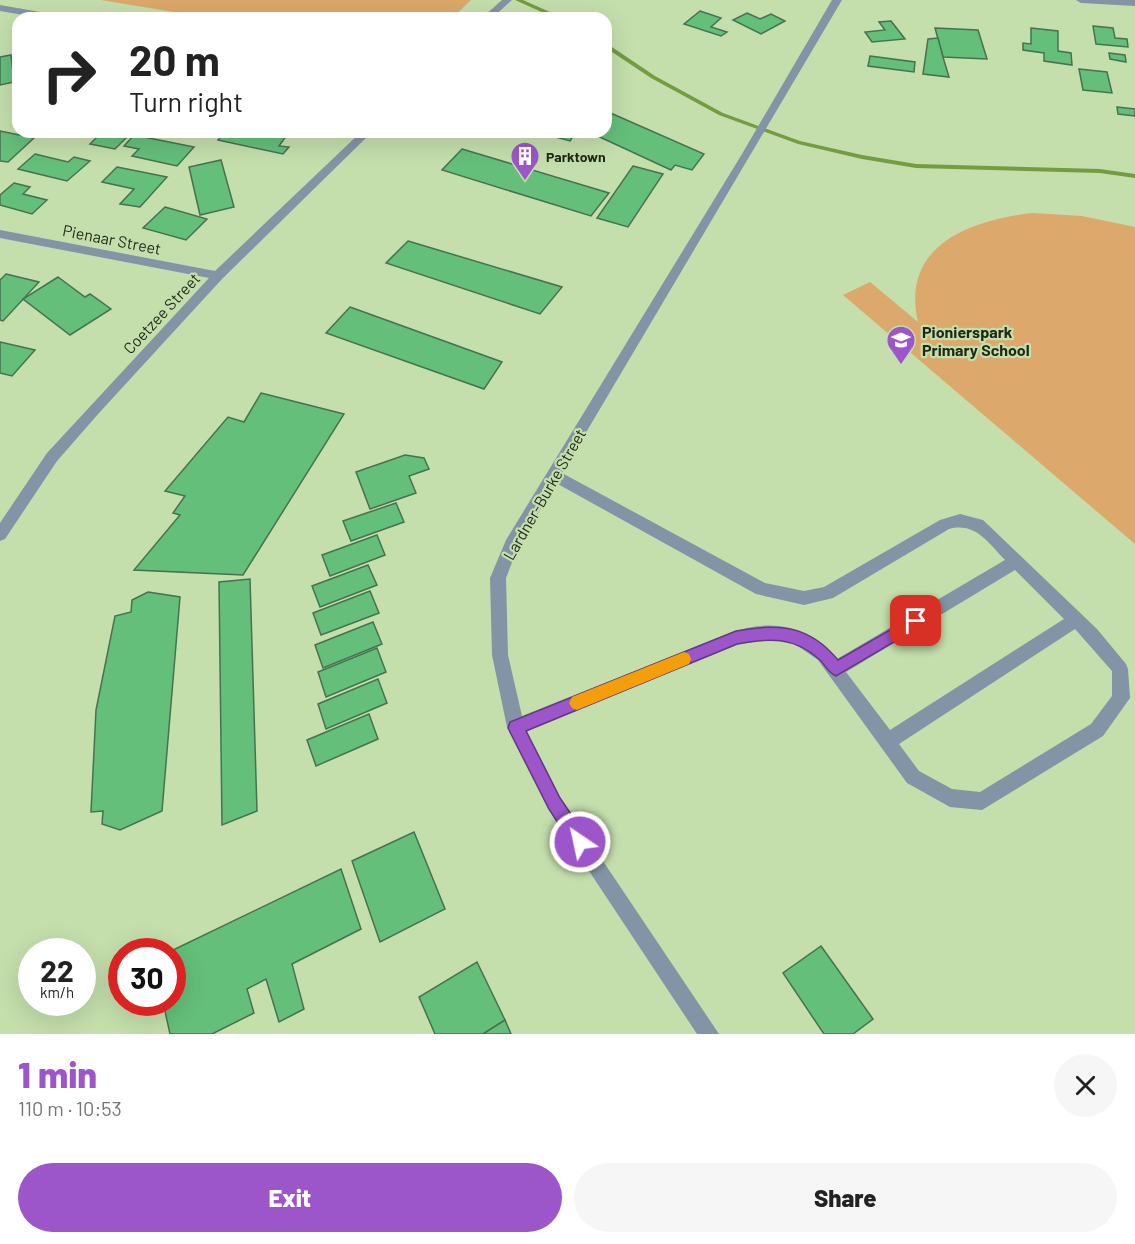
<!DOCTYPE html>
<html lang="en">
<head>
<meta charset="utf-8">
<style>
  :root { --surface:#fff; --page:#f6f6f6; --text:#222; --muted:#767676; --accent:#9c56ca }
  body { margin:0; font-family:Barlow,sans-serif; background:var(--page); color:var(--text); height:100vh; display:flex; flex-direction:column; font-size:22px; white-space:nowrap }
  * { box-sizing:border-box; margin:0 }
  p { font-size:20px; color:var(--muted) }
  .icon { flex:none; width:33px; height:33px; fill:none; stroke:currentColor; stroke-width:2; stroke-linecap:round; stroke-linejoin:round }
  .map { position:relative; height:1034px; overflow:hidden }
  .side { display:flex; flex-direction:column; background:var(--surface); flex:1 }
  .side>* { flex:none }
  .banner { position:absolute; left:12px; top:12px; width:600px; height:126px; border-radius:18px; box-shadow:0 6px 24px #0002; background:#fff; color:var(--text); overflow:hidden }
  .speed { position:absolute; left:18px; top:938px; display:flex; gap:12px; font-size:30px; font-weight:700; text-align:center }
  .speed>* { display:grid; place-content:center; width:78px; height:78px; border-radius:50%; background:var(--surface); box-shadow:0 6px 24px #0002; line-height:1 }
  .speed small { font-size:15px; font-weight:400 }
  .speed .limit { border:9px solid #d22; background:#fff; color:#111 }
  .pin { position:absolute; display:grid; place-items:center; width:51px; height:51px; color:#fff; margin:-26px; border-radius:12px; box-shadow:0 3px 9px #0006 }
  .me { position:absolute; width:66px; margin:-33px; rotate:326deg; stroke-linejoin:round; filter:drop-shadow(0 0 4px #0008) }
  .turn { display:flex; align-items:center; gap:21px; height:126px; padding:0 18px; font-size:27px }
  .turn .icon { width:78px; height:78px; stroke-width:2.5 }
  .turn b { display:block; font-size:42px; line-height:51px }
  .round { display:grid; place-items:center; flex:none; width:63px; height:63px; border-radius:32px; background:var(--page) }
  .summary { display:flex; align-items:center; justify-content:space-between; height:102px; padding:0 18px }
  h1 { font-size:36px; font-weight:800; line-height:45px; color:var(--accent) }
  .button { display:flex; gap:12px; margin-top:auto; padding:12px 18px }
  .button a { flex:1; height:69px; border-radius:36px; background:var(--accent); color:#fff; font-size:24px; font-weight:800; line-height:69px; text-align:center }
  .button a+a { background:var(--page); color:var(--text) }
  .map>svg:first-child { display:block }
  .green { fill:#dca86b }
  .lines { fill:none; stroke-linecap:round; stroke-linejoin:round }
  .stream { fill:#739d3e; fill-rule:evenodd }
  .building { fill:#64bf7a; stroke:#477250; stroke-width:1.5 }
  .minor { fill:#8394a6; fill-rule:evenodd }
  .route { fill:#9c56ca; stroke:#653883; stroke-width:1.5 }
  .slow { fill:#f59e0b }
  .labels { text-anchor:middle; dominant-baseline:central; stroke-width:4.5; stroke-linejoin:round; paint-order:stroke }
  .far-poi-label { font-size:14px; font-weight:bold; fill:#1f2815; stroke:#c4deac; text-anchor:start }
  .street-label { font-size:16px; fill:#1f2815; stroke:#c4deac }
  .poi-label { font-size:16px; font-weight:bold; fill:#1f2815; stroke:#c4deac; text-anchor:start }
</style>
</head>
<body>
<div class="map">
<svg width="1135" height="1034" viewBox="0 0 1135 1034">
  <rect width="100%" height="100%" fill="#c4deac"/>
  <g class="green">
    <polygon points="101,0 471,0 452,18 210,18"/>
    <path d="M 1033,213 L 1082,216 L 1135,227 L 1135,544 L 843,295 L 870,282 L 918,322 C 900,245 971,220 1033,213 Z"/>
  </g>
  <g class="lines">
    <g class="stream">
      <polygon points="515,0 523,0 563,18 555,18"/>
      <polygon points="606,43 655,76 723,113 800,141 862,155 916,164 1100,169 1135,174 1135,178 1100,173 916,168 862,159 798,144 719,115 651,78 606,48"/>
    </g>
  </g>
  <g class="building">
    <polygon points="700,11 721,18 711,27 727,32 721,36 684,24"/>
    <polygon points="747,13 760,19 771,14 785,21 761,34 733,20"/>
    <polygon points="891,21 905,39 872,42 865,32 885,30 879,22"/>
    <polygon points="1093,26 1113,28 1115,38 1127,39 1128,47 1096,44"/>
    <polygon points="935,28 978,30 987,59 943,57"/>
    <polygon points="1031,28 1058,31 1058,51 1071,53 1072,65 1044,61 1044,53 1023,50 1023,43 1031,44"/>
    <polygon points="938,38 943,57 949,77 923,74 928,39"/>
    <polygon points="1109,53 1125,55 1126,62 1110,59"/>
    <polygon points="11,55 14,82 0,85 0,57"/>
    <polygon points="870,56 915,62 914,72 868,66"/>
    <polygon points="1079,69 1107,72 1112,93 1083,90"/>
    <polygon points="1117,107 1135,109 1135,116 1118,114"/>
    <polygon points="606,111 704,154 692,170 675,165 671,170 589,132 606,132"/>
    <polygon points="0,131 34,138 8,162 0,161"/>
    <polygon points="102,132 103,132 127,137 115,149 90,144"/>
    <polygon points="225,132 289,132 279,146 289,147 283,154 218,140"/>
    <polygon points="537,132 576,132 570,141"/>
    <polygon points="134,135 194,147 177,166 132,156 139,149 124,146"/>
    <polygon points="462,149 609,193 591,216 442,170"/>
    <polygon points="35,154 68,162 74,157 90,161 67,181 18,169"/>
    <polygon points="221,160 234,207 200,215 189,167"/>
    <polygon points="633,166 663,174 628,227 597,218"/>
    <polygon points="117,167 167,177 140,207 120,204 134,189 102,182"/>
    <polygon points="14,183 30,187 23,194 47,200 32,214 0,205 0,195"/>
    <polygon points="165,207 207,219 186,240 143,228"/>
    <polygon points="408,241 562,287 540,314 386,263"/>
    <polygon points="6,274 39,282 3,321 0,320 0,280"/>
    <polygon points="58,277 85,297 90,294 111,309 70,335 23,299"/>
    <polygon points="350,307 502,362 484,389 326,333"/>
    <polygon points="0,342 35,350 12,376 0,373"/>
    <polygon points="261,393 344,414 243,575 134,570 180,515 173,513 185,496 165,491 228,417 244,422"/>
    <polygon points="405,455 424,458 429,469 409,476 416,493 370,509 356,472"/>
    <polygon points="396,503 404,522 351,541 343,521"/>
    <polygon points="377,535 385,555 330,576 322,555"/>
    <polygon points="368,565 377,585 320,607 312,586"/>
    <polygon points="250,579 257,811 222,825 219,582"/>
    <polygon points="370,591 379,613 321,635 313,613"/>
    <polygon points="148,592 180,597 162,811 120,830 102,824 103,811 91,812 96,710 115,616 131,612 132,600"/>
    <polygon points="373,622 382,644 323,668 315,645"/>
    <polygon points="377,648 386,672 326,697 318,672"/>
    <polygon points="378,679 387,703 326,729 318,704"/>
    <polygon points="369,714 378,739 316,766 307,740"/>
    <polygon points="414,832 445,909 380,942 352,861"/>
    <polygon points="341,869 361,929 292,964 304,1009 279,1022 266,979 247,989 254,1013 212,1034 170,1034 163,1002 172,1002 171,951"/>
    <polygon points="821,946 873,1019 853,1034 824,1034 783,973"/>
    <polygon points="477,962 505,1020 483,1034 435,1034 419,997"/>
    <polygon points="505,1020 511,1034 483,1034"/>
  </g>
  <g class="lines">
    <g class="minor">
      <polygon points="502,0 512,0 492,18 482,18"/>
      <path d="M 832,0 L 842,0 L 562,473 L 765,583 L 804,591 L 824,587 L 940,520 L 960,514 L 983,520 L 1097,629 L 1126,664 L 1128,669 L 1130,698 L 1103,736 L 982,810 L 950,807 L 907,783 L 818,660 L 792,642 L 763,640 L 737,645 L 527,731 L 560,797 L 719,1034 L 697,1034 L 548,809 L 507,727 L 492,655 L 490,578 L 506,540 L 742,154 ZM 556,483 L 756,594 L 804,605 L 833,598 L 949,529 C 976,522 988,543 1005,560 L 837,659 C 812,625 769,618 730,633 L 522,716 L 508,655 L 506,578 L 518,547 ZM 1015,570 L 1064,619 L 890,730 L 846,672 ZM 1075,629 L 1112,671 L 1112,696 L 1091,724 L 980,792 L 952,789 L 919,771 L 899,744 Z"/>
      <polygon points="1076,0 1135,0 1135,6 1081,3"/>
      <polygon points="0,5 57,15 62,18 41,18 0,11"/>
      <polygon points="361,132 372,132 222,279 99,413 57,461 5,539 0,541 0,523 47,453 209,278 0,238 0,230 215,271"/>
    </g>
  </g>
  <path class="route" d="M 916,615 L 921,617 L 923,621 L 921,626 L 836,676 C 828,673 826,666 820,660 C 794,636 769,638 737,644 L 526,731 L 560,798 L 586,836 L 589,842 L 586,848 L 580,851 L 574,848 L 549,809 L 508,728 L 510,722 L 736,631 C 778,623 809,625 838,660 Z"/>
  <polygon class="slow" points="684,652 689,654 691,659 689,664 577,710 572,708 569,703 572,697"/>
  <defs>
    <g id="building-pin" transform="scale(1.5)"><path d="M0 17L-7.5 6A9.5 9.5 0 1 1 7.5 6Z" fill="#9c56ca" stroke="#c4deac"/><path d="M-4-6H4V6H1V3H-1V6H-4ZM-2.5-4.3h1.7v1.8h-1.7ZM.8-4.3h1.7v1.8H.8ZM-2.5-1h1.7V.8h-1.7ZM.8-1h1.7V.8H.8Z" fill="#fff"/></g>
    <g id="school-pin" transform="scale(1.5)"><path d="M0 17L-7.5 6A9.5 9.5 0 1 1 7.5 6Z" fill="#9c56ca" stroke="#c4deac"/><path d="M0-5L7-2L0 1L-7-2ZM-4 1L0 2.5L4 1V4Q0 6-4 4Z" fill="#fff"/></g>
  </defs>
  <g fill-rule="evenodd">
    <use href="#building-pin" x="525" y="156"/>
    <use href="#school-pin" x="901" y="340"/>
  </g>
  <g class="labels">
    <g class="far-poi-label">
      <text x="546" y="156">Parktown</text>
    </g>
    <g class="street-label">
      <text transform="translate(112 239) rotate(11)">Pienaar Street</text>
      <text transform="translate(161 313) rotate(-47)">Coetzee Street</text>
      <text transform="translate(544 494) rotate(-60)">Lardner-Burke Street</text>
    </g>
    <g class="poi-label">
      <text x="922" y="331">Pionierspark<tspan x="922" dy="18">Primary School</tspan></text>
    </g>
  </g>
</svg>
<div class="speed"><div>22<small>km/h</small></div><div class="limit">30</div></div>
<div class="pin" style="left:916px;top:621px;background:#d93025"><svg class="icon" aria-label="arrive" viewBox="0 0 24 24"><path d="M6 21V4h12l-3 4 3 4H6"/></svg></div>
<svg class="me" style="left:580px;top:842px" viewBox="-20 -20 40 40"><circle r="17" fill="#9c56ca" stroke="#fff" stroke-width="3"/><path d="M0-11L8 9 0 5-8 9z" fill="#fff"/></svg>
<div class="banner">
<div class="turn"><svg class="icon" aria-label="right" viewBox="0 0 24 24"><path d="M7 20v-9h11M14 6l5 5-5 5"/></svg><div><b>20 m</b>Turn right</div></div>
</div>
</div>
<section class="side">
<div class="summary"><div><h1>1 min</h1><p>110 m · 10:53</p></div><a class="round"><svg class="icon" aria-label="close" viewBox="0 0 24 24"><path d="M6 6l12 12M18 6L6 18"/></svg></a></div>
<div class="button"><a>Exit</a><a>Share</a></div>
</section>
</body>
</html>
